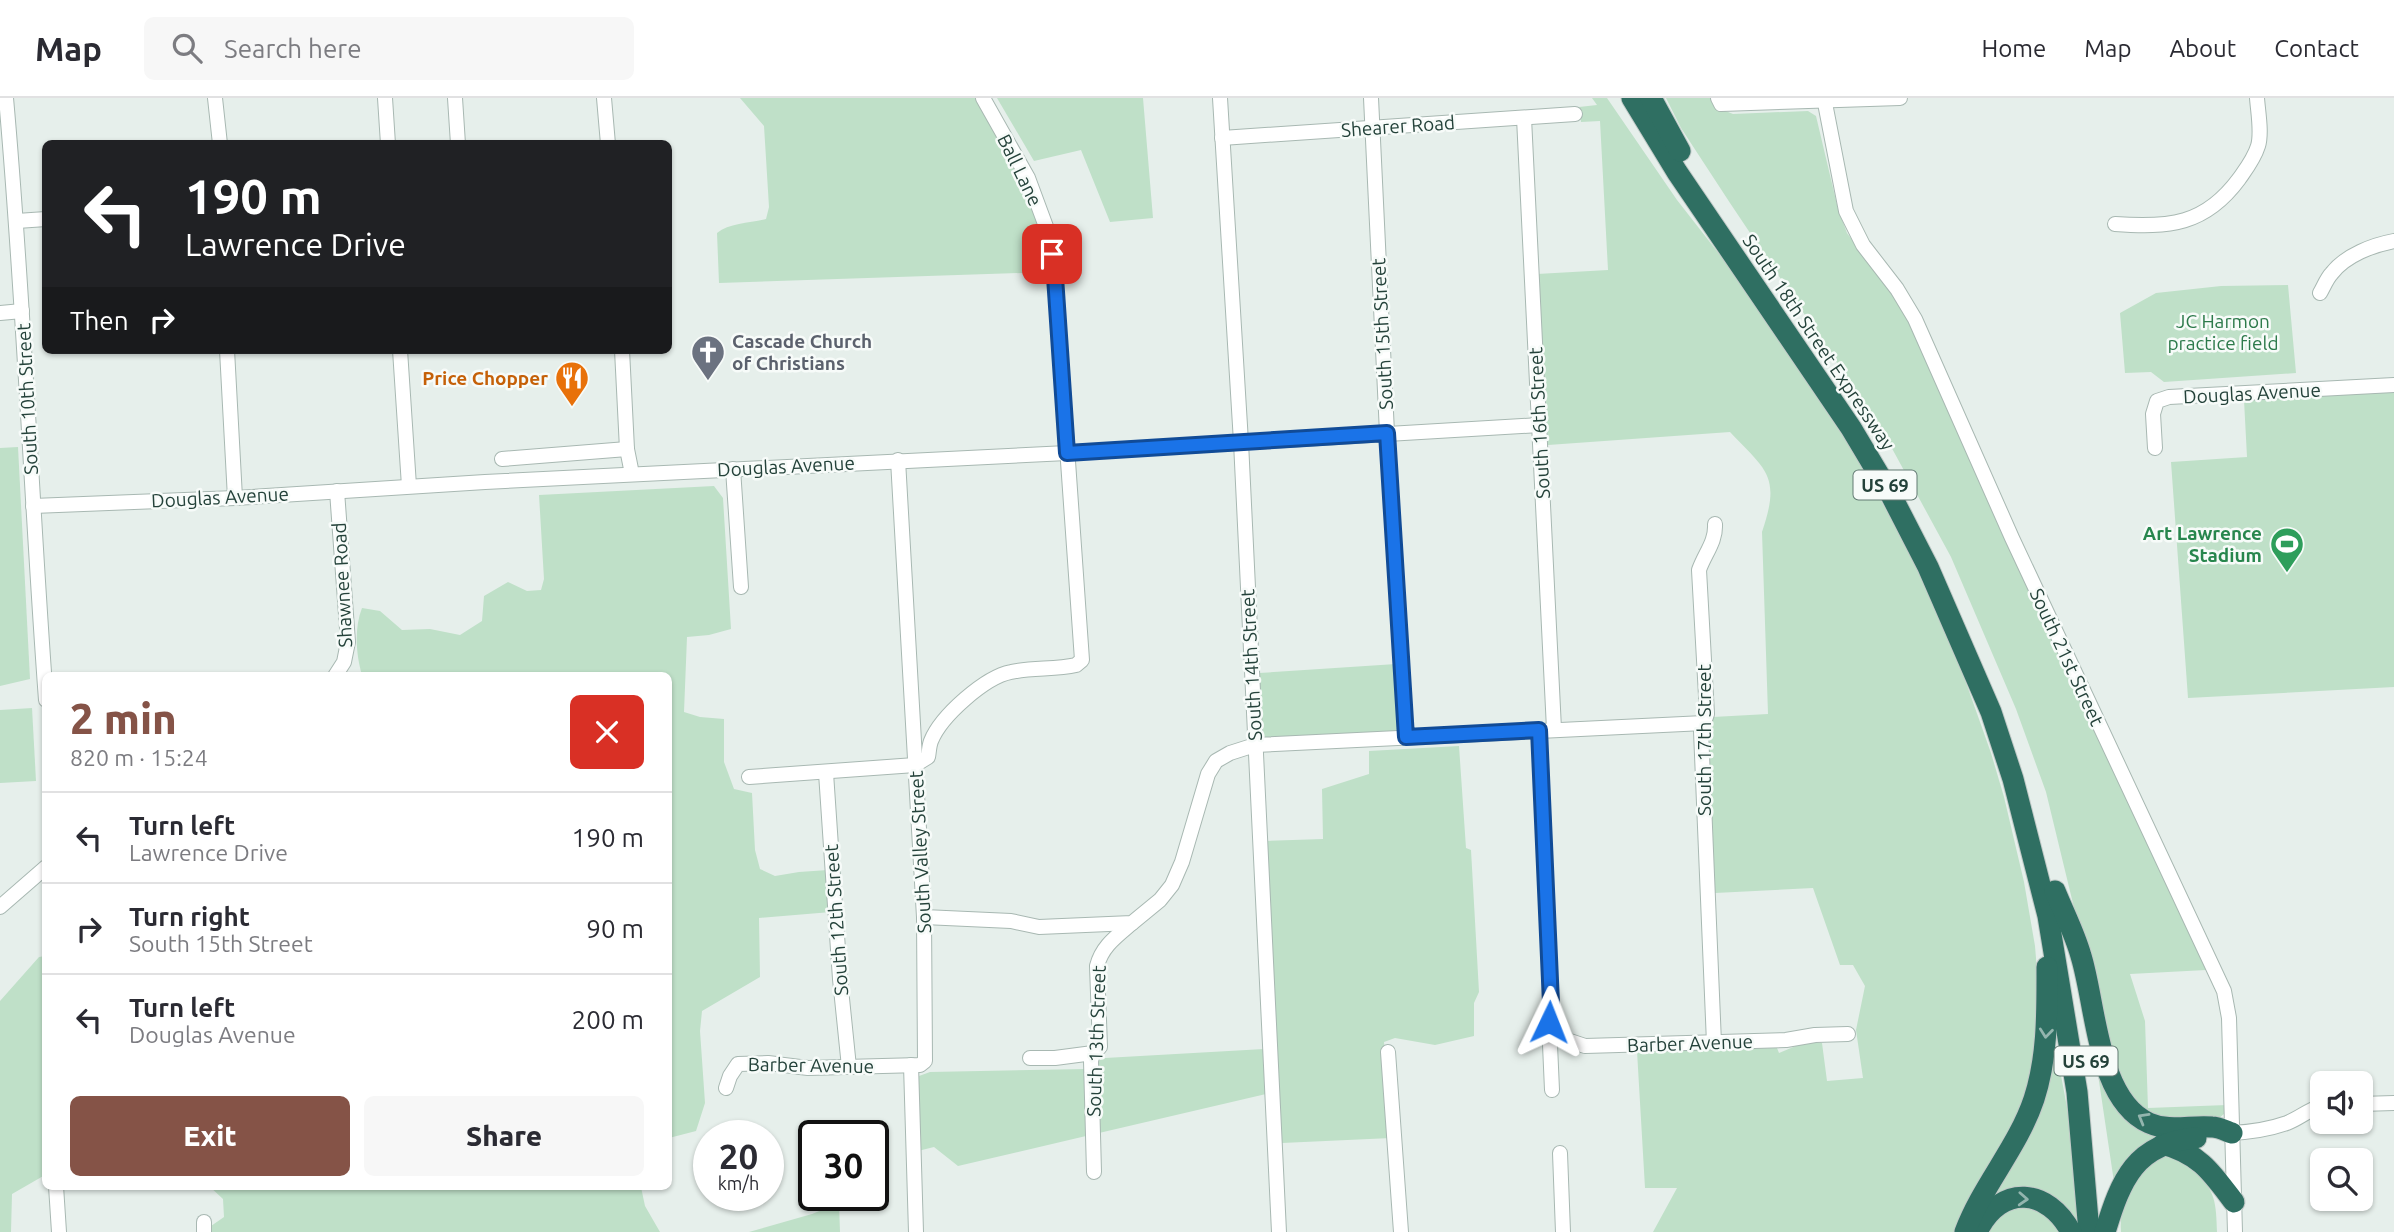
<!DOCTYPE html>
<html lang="en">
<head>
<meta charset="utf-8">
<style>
  :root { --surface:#fff; --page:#f7f7f7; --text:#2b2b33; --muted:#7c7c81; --line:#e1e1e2; --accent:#855347 }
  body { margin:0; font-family:Ubuntu,sans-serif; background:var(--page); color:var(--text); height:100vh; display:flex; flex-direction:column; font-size:26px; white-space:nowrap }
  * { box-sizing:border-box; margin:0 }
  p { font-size:23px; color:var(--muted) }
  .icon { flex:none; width:38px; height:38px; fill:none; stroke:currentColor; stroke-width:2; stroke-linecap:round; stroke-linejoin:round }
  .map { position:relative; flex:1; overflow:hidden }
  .sheet { position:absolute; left:42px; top:574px; width:630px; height:518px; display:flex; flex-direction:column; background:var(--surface); border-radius:10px; box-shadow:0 2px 5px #0004 }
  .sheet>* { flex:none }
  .top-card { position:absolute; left:42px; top:42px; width:630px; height:214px; border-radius:10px; box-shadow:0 2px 5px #0004; background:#202124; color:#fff; overflow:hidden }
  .fabs { position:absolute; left:2310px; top:973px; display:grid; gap:14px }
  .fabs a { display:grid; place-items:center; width:63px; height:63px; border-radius:10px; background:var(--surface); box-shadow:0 2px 5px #0004; font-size:35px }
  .speed { position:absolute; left:693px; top:1022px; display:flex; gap:14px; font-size:35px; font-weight:700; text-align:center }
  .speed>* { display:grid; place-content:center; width:91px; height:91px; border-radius:50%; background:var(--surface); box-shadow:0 2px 5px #0004; line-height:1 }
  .speed small { font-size:18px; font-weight:400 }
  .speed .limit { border:4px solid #111; border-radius:10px; background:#fff; color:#111 }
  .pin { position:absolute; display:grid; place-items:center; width:60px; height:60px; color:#fff; margin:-30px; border-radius:14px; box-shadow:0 4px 10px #0006 }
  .me { position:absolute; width:77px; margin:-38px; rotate:2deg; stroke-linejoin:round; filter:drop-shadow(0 0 5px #0008) }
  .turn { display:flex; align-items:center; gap:24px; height:147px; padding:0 28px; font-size:32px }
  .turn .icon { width:91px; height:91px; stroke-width:2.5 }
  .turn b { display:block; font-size:49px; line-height:60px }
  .then { display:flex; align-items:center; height:66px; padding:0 28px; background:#0003; gap:14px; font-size:26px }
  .round { display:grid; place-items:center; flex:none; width:74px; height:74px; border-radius:10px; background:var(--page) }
  .headline { display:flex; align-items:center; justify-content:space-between; height:119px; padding:0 28px }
  h1 { font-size:42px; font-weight:800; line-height:52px; color:var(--accent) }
  .primary-button { display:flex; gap:14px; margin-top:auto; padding:14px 28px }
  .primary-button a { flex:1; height:80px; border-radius:10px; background:var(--accent); color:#fff; font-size:28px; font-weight:800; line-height:80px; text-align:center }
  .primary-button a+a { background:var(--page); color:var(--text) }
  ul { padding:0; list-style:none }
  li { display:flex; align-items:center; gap:21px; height:91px; padding:0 28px; border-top:2px solid var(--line) }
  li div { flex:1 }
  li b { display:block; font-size:26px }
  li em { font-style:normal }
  header { display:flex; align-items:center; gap:42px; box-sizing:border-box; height:98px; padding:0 35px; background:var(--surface); border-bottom:2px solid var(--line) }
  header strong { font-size:33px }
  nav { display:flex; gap:38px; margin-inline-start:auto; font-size:24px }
  .search { width:490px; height:63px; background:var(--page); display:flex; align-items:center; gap:18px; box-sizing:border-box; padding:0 24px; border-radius:10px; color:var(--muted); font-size:26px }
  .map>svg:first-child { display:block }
  .green { fill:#bfe0c8 }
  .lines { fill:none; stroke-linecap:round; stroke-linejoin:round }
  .minor-casing { stroke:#a8b8b2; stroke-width:16 }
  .highway-casing { stroke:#c2cac8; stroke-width:23 }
  .minor { stroke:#fff; stroke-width:14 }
  .highway { stroke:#2f6f62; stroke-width:21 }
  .oneway { stroke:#93b5ae }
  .route-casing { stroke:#114b97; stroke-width:18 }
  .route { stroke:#1a73e8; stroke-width:12 }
  .labels { text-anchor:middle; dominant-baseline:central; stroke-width:5; stroke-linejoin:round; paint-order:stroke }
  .shield { fill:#f7fbf9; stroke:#637a73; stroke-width:2 }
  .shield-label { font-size:18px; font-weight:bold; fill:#24423a }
  .street-label { font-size:19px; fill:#24423a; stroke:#f7fbf9 }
  .park-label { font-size:19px; fill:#2d7a4b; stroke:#f7fbf9 }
  .worship-label { font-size:19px; font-weight:bold; fill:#5b616d; stroke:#f7fbf9; text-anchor:start }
  .food-label { font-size:19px; font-weight:bold; fill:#c56008; stroke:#f7fbf9; text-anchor:end }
  .leisure-label { font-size:19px; font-weight:bold; fill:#27864d; stroke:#f7fbf9; text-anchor:end }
</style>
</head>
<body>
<header>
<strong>Map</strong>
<div class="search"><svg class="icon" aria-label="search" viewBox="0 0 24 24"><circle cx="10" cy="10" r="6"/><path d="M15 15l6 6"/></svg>Search here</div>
<nav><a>Home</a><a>Map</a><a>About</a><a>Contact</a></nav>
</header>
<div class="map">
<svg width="2394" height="1134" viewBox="0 0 2394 1134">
  <rect width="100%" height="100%" fill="#e6efeb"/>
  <g class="green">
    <path d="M 740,0 L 979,0 C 1013,59 1041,106 1051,174 L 719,185 L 717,135 C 729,125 750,125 766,121 L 769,109 L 764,28 Z"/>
    <polygon points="997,0 1143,0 1153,120 1110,124 1081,52 1034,63"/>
    <path d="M 1592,0 L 1607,0 L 1677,102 L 1727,166 L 1855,356 L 1904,444 L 1924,485 L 1958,562 L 1991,655 L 2004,699 L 2024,784 L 2035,848 L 2041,920 L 2025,1000 L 1956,1134 L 1653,1134 L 1677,1090 L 1645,1090 L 1637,953 L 1777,950 L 1779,955 L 1803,945 L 1822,945 L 1827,983 L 1863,980 L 1856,932 L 1865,888 L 1853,867 L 1840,867 L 1813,790 L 1715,795 L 1709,646 L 1713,619 L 1768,616 L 1762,434 C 1781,378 1767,373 1730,334 L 1548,347 L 1537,176 L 1608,172 L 1600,23 L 1581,24 L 1579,9 L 1597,7 Z"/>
    <polygon points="1666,0 1712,0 1718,10 1733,16 1808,13 1816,18 1838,111 1847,135 1902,210 2206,872 2130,876 2145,923 2148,1010 2227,1007 2225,1015 2217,1022 2173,1024 2146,1016 2114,975 2046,694 2016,611 1951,459 1882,332 1730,105 1681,30"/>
    <polygon points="2288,187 2296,275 2164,284 2151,274 2125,275 2120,215 2156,195 2221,188"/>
    <polygon points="2394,292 2394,589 2188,600 2171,364 2247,359 2244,302 2307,296"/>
    <polygon points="18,349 30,581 0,588 0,350"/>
    <path d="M 714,388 L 723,400 L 731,531 L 709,537 L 687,539 L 684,614 L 700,619 L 724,621 L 724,664 L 734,691 L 752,695 L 755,752 L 760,771 L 775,778 L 799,774 L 828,772 L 831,814 L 759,820 L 760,879 L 702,913 L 700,933 L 705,1005 L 696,1033 L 669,1040 L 668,578 L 362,577 C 356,557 354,530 362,510 L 380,513 L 402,532 L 430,531 L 460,537 L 482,523 L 484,498 L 508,484 L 527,493 L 541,492 L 544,481 L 539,397 Z"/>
    <polygon points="1396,566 1399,627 1396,633 1264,640 1262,636 1259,575"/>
    <polygon points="32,610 36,683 0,685 0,612"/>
    <polygon points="1459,648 1466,750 1471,752 1479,894 1474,905 1474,938 1435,947 1395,940 1384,944 1391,1040 1282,1045 1265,743 1323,741 1322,691 1369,676 1369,653"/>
    <polygon points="45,858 45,1077 12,1096 11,1134 0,1134 0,903 39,859"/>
    <polygon points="2053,935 2069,1020 2079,1128 2061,1111 1988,1105"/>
    <polygon points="1264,951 1266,996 1099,1035 1098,963 1105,960"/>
    <polygon points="2096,963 2105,980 2169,1034 2114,1084"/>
    <polygon points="1086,971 1086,1038 958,1068 934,1049 918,1053 919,978 930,974"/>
    <path d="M 2165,1059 C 2179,1059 2184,1063 2194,1072 C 2216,1093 2216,1105 2217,1134 L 2121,1134 C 2119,1104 2133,1068 2165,1059 Z"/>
    <polygon points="209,1088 641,1089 645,1108 660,1134 208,1134 211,1128 224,1119 223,1101"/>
    <polygon points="839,1105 840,1134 749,1134 812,1116"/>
    <polygon points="2008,1109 2037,1110 2063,1134 1985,1134"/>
  </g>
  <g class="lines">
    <g class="minor-casing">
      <g id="minor">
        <path d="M 6,0 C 24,200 31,401 46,602"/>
        <polyline points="215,0 220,46"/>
        <polyline points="385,0 388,46"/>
        <polyline points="455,0 458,46"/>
        <polyline points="604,0 608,46"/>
        <polyline points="1220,0 1241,344 1279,1134"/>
        <polyline points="1371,0 1387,335 1406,639"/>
        <polyline points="1718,0 1721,6 1900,0"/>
        <polyline points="1824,0 1846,113 1863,147 1897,191 1915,221 2012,440 2224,893 2229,920 2235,1134"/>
        <polyline points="1524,20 1554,631"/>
        <polyline points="1222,40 1575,16"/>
        <polyline points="17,123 46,121"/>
        <path d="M 2115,126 C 2169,130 2205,127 2239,81 C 2246,71 2254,61 2258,48 C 2262,35 2258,14 2257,0"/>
        <path d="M 2320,195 C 2324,188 2327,180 2332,175 C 2346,157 2373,147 2394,143"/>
        <polyline points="0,215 22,213"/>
        <polyline points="227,252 235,400"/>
        <polyline points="400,252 409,388"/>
        <polyline points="622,252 627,351 632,376"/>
        <polyline points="2155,350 2153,316 2157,303 2169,299 2394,287"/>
        <polyline points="502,361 627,351"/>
        <polyline points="733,371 741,489"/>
        <polyline points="33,408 235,400 485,384 1067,355 1539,327"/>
        <polyline points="335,578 344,564 348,544 337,393"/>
        <polyline points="1539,632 1551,911 1549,924 1552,992"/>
        <polyline points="826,675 840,881 849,969"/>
        <path d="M 749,679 L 915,667 L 928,659 C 929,654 929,648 931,643 C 941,618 985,579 1011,574 C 1033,569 1055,572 1076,567 L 1082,562 L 1055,179 L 1048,134 L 1028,80 L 983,0"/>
        <polyline points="0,809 46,769"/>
        <polyline points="924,819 1011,823 1039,829 1132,825 1160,802 1172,787 1182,764 1208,676 1216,663 1230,655 1255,647 1704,625"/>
        <polyline points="1552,912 1567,942 1585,948 1786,942 1815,937 1848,936"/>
        <path d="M 1714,945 L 1701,633 L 1707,616 L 1699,472 C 1705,455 1716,444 1715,426"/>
        <polyline points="1388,954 1401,1134"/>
        <polyline points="1030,960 1055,960 1093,955"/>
        <polyline points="911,967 916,1134"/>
        <polyline points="726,990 730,978 738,966 768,965 808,970 920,967 925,963 924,819 898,362"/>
        <polyline points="2361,1006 2394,1005"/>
        <path d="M 2232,1035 C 2251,1034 2270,1031 2287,1025 C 2300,1020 2309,1011 2322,1008"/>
        <polyline points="1560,1055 1563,1134"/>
        <path d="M 1094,1074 L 1091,963 L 1093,955 L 1100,949 L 1097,868 C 1102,848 1117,838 1132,825"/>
        <polyline points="56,1088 59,1134"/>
        <polyline points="204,1134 204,1124"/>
      </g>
    </g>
    <g class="highway-casing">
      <g id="highway">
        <polyline points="1632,0 1677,74 1851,330 1891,397 1928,469 1991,614 2013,681 2048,818 2077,994 2089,1134"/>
        <polyline points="1651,0 1680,53"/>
        <path d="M 2055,793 C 2064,815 2075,836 2081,858 C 2096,906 2097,1002 2149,1025 C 2169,1034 2191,1027 2212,1029 C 2219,1029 2226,1033 2232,1035"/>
        <path d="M 2163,1046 C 2200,1056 2212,1075 2234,1104"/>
        <path d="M 1978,1132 C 2001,1086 2048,1090 2071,1134"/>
        <path d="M 1965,1134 C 1982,1088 2018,1049 2034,1001 C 2048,958 2047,913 2047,869"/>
        <path d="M 2105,1134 C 2121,1082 2135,1045 2196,1040"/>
      </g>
    </g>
    <use href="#minor" class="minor"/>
    <use href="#highway" class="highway"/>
  </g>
  <defs><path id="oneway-chevron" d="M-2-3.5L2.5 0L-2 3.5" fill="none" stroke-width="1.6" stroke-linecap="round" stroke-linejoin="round" transform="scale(1.75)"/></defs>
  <g class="oneway">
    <use href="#oneway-chevron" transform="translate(2046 935) rotate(96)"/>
    <use href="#oneway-chevron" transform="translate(2143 1020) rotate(-150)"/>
    <use href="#oneway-chevron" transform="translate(2023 1101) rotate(3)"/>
  </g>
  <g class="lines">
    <g class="route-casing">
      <polyline id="route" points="1052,156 1055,179 1067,355 1387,335 1406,639 1539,632 1551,905 1549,924"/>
    </g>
    <use href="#route" class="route"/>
  </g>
  <defs>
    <g id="church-pin" transform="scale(1.75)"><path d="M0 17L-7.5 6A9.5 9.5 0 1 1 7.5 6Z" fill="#6b7280" stroke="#f7fbf9"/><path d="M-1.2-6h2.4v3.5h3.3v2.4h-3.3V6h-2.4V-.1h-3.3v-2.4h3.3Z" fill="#fff"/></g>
    <g id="restaurant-pin" transform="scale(1.75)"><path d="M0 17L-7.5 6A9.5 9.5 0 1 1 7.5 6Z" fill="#e8710a" stroke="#f7fbf9"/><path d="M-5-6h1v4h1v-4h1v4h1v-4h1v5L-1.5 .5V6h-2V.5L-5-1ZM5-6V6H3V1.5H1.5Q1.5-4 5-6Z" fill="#fff"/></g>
    <g id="stadium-pin" transform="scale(1.75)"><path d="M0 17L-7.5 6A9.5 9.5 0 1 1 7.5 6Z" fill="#2e9e5b" stroke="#f7fbf9"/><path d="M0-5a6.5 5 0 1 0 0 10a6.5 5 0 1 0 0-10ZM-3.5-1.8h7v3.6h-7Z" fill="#fff"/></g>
  </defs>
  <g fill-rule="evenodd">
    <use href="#church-pin" x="708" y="254"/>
    <use href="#restaurant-pin" x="572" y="280"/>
    <use href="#stadium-pin" x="2287" y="446"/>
  </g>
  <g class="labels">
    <g class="shield">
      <rect x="1853.5" y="372.5" width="63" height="29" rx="5"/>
      <rect x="2054.5" y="948.5" width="63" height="29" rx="5"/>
    </g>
    <g class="shield-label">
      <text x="1885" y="387">US 69</text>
      <text x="2086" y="963">US 69</text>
    </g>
    <g class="street-label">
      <text transform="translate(1398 28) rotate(-4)">Shearer Road</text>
      <text transform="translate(1020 72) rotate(64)">Ball Lane</text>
      <text transform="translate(1382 236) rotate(-93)">South 15th Street</text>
      <text transform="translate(1819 244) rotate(56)">South 18th Street Expressway</text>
      <text transform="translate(2252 295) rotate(-3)">Douglas Avenue</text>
      <text transform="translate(27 301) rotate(-93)">South 10th Street</text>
      <text transform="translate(1539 325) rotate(-93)">South 16th Street</text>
      <text transform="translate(786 368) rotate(-3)">Douglas Avenue</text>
      <text transform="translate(220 399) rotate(-3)">Douglas Avenue</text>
      <text transform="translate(342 487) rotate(-93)">Shawnee Road</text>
      <text transform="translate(2067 559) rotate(65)">South 21st Street</text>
      <text transform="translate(1251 567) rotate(-93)">South 14th Street</text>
      <text transform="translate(1704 642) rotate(-90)">South 17th Street</text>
      <text transform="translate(920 754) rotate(-93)">South Valley Street</text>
      <text transform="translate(836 822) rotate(-94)">South 12th Street</text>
      <text transform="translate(1096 943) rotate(-88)">South 13th Street</text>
      <text transform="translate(1690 945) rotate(-2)">Barber Avenue</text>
      <text transform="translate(811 967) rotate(1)">Barber Avenue</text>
    </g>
    <g class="park-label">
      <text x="2223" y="223">JC Harmon<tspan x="2223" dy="22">practice field</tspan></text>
    </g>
    <g class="worship-label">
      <text x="732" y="243">Cascade Church<tspan x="732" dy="22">of Christians</tspan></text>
    </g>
    <g class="food-label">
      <text x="548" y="280">Price Chopper</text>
    </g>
    <g class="leisure-label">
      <text x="2262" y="435">Art Lawrence<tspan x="2262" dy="22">Stadium</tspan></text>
    </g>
  </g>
</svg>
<div class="fabs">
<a><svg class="icon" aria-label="sound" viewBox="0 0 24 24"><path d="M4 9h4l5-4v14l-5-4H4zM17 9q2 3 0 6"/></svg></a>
<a><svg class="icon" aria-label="search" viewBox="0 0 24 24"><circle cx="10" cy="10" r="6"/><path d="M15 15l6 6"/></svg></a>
</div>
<div class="speed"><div>20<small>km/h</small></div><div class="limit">30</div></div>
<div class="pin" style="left:1052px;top:156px;background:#d93025"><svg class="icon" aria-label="arrive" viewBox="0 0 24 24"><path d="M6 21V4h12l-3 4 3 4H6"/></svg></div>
<svg class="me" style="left:1549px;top:924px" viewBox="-20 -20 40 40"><path d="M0-17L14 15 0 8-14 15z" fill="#1a73e8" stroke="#fff" stroke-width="4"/></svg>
<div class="top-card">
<div class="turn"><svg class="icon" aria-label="left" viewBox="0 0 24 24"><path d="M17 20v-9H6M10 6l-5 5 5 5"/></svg><div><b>190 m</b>Lawrence Drive</div></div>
<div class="then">Then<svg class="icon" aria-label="right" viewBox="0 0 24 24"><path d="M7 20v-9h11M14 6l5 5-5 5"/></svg></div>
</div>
<section class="sheet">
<div class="headline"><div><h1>2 min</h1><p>820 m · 15:24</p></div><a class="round" style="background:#d93025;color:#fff"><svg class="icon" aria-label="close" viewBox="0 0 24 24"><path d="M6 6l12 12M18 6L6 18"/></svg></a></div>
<ul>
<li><svg class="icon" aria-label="left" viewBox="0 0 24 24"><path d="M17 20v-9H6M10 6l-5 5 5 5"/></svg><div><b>Turn left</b><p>Lawrence Drive</p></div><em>190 m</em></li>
<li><svg class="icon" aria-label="right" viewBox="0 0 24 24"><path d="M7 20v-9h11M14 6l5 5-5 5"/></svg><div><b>Turn right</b><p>South 15th Street</p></div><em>90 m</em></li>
<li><svg class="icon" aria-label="left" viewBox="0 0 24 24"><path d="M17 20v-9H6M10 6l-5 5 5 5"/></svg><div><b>Turn left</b><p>Douglas Avenue</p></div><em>200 m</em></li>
</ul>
<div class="primary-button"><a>Exit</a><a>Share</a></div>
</section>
</div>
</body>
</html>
